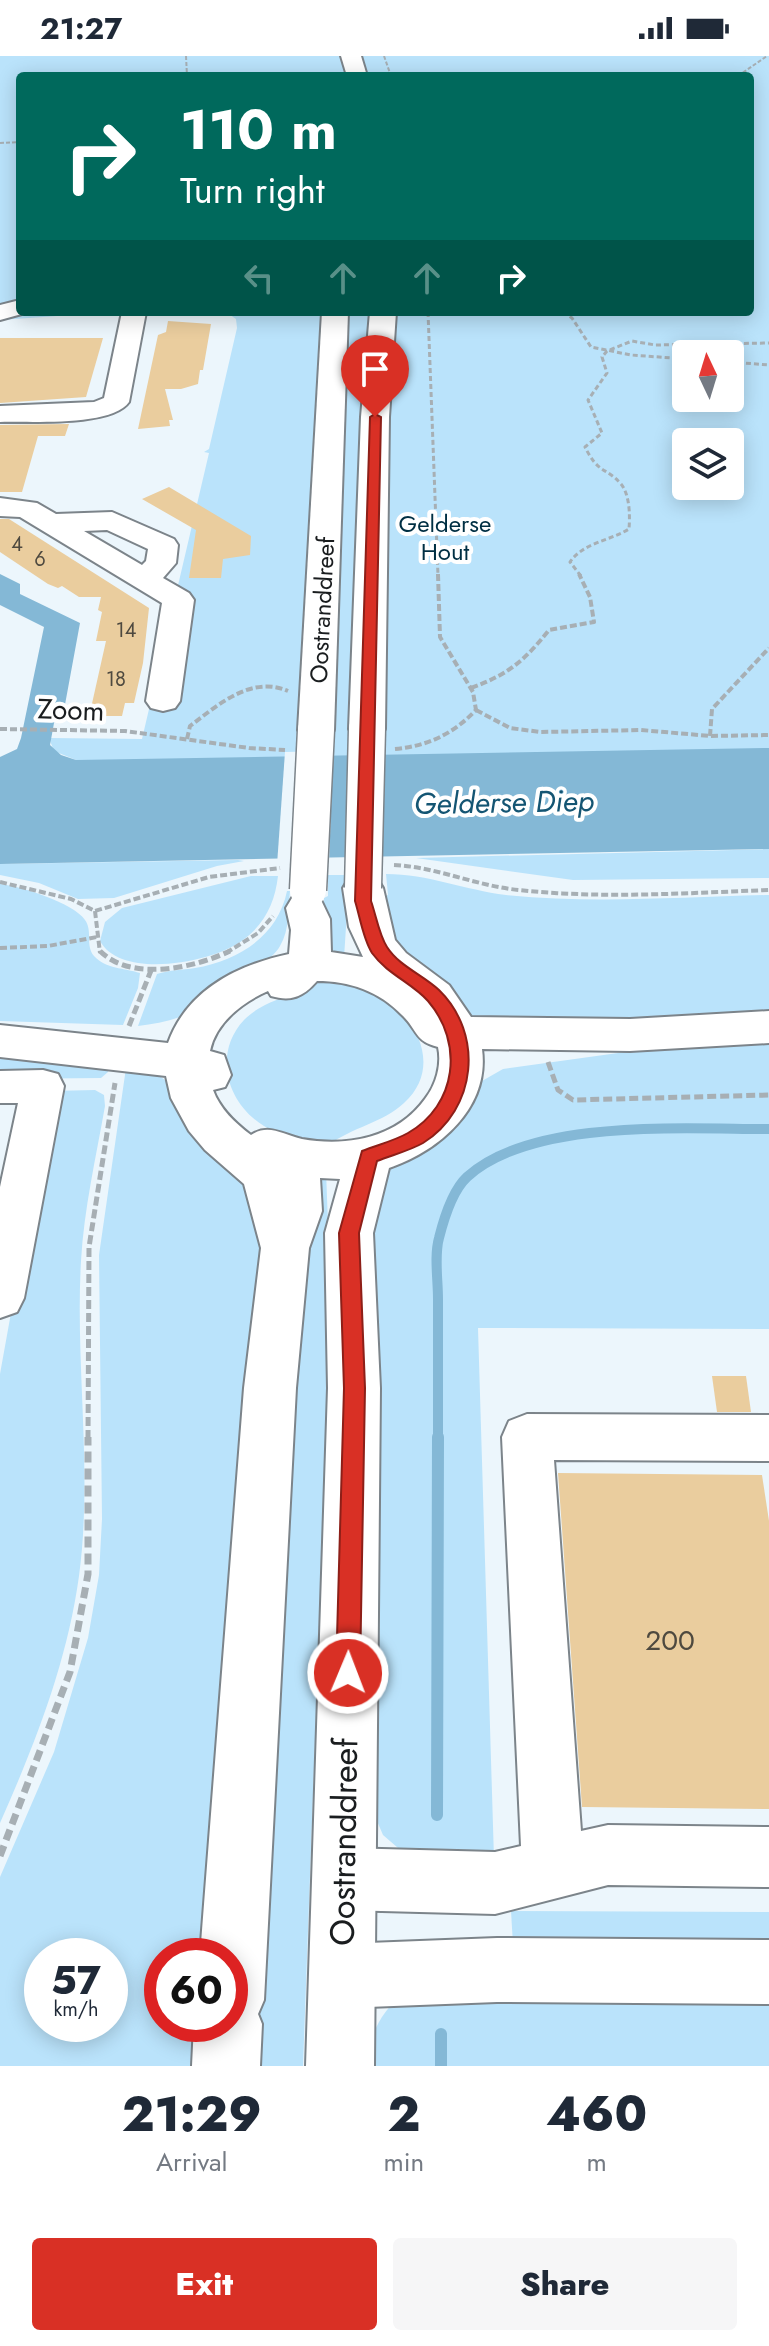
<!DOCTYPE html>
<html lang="en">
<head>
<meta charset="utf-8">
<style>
  :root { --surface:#fff; --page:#f6f6f7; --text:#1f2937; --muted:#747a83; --accent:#d93025 }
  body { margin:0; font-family:Jost,sans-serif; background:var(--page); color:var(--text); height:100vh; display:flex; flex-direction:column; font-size:30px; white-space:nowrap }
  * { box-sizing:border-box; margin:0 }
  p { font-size:26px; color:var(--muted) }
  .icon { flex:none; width:44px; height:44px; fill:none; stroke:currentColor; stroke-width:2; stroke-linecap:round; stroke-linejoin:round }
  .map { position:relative; height:2010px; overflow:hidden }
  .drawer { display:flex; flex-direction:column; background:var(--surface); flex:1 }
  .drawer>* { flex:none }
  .top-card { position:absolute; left:16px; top:16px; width:738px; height:244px; border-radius:8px; box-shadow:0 4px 20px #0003; background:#00695c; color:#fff; overflow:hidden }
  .needle { width:52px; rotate:356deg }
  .controls { position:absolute; left:672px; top:284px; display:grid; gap:16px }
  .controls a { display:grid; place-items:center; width:72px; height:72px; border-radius:8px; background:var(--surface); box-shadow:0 4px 20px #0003; font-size:40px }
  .speed { position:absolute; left:24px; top:1882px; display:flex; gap:16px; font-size:40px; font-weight:700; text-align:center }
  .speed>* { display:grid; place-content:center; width:104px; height:104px; border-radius:50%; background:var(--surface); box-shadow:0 4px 20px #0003; line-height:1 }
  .speed small { font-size:20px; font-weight:400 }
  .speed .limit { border:12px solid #d22; background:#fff; color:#111 }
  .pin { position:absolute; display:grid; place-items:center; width:68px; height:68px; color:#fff; margin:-82px -34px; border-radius:50% 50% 50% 0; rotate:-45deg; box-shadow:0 0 8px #0007 }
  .pin .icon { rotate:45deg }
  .me { position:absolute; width:88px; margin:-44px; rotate:1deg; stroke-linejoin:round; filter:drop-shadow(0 0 6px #0008) }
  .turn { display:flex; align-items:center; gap:28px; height:168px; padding:0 32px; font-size:36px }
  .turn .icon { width:104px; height:104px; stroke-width:2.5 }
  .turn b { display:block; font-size:56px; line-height:68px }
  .lanes { display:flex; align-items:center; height:76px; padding:0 32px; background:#0003; justify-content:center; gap:40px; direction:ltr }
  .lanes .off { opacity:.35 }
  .eta { display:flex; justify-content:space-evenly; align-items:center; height:136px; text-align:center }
  .eta b { font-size:48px; font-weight:800; line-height:56px }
  .button { display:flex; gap:16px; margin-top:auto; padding:16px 32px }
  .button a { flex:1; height:92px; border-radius:8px; background:var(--accent); color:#fff; font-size:32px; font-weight:800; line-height:92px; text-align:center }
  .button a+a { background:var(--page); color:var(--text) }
  .status { display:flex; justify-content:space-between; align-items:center; height:56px; padding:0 40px; background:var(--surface); direction:ltr }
  .status svg { height:22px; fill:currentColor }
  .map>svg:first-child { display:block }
  .green { fill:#bae3fb; fill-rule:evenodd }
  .water { fill:#84b8d6 }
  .pier { fill:#ecf6fc }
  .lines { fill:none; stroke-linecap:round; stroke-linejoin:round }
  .stream-far1 { stroke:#84b8d6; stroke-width:10 }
  .stream { stroke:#84b8d6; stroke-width:12 }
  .building { fill:#eacd9e }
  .minor-casing { stroke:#7c848a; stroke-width:4 }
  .major-casing { stroke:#7c848a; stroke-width:4 }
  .path-far4 { stroke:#a7afb4; stroke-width:2; stroke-dasharray:4 2; stroke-linecap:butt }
  .path-far3 { stroke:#a7afb4; stroke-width:3; stroke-dasharray:5 3; stroke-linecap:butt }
  .path-far2 { stroke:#a7afb4; stroke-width:4; stroke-dasharray:7 3; stroke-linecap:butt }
  .path-far1 { stroke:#a7afb4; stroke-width:5; stroke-dasharray:9 4; stroke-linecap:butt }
  .path { stroke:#a7afb4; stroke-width:7; stroke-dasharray:11 6; stroke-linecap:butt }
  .minor { fill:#fff; fill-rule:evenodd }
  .major { fill:#fff; fill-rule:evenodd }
  .major-bridge-casing { stroke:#7c848a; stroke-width:39; stroke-linecap:butt }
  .major-bridge { stroke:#fff; stroke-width:36 }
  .route { fill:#d93025; stroke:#8d1f18; stroke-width:2 }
  .labels { text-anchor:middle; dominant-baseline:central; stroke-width:8; stroke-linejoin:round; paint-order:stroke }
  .far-number-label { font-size:20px; fill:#4e493f }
  .far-park-label { font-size:24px; fill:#002f43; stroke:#fff }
  .far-street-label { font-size:24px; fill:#1a1d1f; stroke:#fff }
  .street-label { font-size:28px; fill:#1a1d1f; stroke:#fff }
  .near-number-label { font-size:28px; fill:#4e493f }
  .water-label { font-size:30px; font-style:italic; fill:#145573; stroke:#fff }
  .near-street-label { font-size:34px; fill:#1a1d1f; stroke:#fff }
</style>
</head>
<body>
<div class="status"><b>21:27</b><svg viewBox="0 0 49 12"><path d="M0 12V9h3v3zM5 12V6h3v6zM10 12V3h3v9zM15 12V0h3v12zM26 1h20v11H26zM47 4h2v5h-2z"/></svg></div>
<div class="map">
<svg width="769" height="2010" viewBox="0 0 769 2010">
  <rect width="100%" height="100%" fill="#ecf6fc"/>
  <g class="green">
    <path d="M 0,0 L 769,0 L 769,707 L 76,704 L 54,695 L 49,682 L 142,683 L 209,397 L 204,396 L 209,393 L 237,272 L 236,263 L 226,256 L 750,256 L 750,20 L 20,20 L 20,256 L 114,256 L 0,264 ZM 686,298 L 730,298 L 730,342 L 686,342 ZM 686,386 L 730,386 L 730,430 L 686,430 Z"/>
    <polygon points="769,793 769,822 573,824 416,802"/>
    <polygon points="238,804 244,805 217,810 114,842 78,843 39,827 0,819 0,808"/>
    <path d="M 386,818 C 428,818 465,834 506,839 C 593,848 682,841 769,839 L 769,957 L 610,965 L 483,965 L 467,957 L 399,904 L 380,842 L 388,839 Z"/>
    <polygon points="328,819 345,819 343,839 348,840 344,902 323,902 324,842 328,840"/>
    <path d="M 251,820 L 278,820 C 275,846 265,868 243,884 C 213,907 121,924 100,885 L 105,866 L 122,852 Z"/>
    <path d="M 0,828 C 20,830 74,847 85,864 C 93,875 85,889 94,900 C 106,913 124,912 140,917 L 138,932 L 123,969 L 0,965 Z"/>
    <path d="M 287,835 L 290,835 C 288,853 290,873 280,890 C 269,910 203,951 180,961 C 166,966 152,968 138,970 L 157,918 C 169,914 183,914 195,912 C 238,905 278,880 287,835 Z"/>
    <path d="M 321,923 C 333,925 346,926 358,929 C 406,943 450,1005 404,1047 C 383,1067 352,1071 329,1089 C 308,1087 282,1081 264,1070 C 226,1047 213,997 244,964 C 265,942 298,941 321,923 Z"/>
    <polygon points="769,984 769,1273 478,1272 494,1803 405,1798 383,1779 374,1758 370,1247 374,1131 393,1106 475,1029 503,1013 683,988"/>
    <polygon points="0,991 112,1003 108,1016 101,1022 0,1023"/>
    <path d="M 127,1005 L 152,1014 L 175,1032 L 240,1109 L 262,1162 L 206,1900 L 162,1900 L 162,1968 L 201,1968 L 198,2010 L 0,2010 L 0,1821 L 54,1696 L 88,1582 L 99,1519 L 102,1463 L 99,1199 ZM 42,1900 L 110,1900 L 110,1968 L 42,1968 Z"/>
    <path d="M 95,1034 L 104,1039 L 105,1050 C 96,1101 84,1153 81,1205 C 75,1310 93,1416 79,1520 C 67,1607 35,1688 0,1767 L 0,1318 L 51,1035 Z"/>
    <polygon points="326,1114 331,1251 303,2010 255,2010 297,1248 313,1115"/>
    <polygon points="511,1855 769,1856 769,1895 513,1889"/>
    <path d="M 406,1936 L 769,1940 L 769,2010 L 365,2010 C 371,1978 379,1956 406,1936 Z"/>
  </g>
  <polygon class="water" points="0,518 20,528 20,538 80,567 64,654 56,656 50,689 61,699 76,704 769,692 769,793 0,808 0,701 17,693 21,682 44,571 0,549"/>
  <polygon class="pier" points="333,695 329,808 277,809 285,696"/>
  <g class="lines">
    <path class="stream-far1" d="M 438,1383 C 438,1336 438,1289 438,1243 C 438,1223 434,1200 439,1182 C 444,1162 452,1135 467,1121 C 532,1062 685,1073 769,1073"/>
    <g class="stream">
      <polyline points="437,1759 438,1381"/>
      <polyline points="441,1978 441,2010"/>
    </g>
  </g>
  <g class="building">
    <polygon points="168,265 211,268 203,314 200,314 198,328 181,333 165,333 173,364 169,364 170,370 138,373 158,279 166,276"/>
    <polygon points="0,282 103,282 86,341 0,347"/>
    <polygon points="0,369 69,368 65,380 38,380 22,436 0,436"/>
    <polygon points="169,431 251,480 250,499 223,503 221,522 189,522 196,474 142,443"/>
    <polygon points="0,463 9,463 149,552 143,607 134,647 125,647 122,660 92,660 94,654 91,652 106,585 96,585 102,556 98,554 101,541 79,541 62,530 58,532 48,528 0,496"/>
    <polygon points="712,1320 746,1320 751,1356 717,1356"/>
    <polygon points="558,1417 762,1419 769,1465 769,1753 582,1751"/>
  </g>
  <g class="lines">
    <g class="minor-casing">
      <g id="minor">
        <polygon points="20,244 20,256 29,256 0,264 0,249"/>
        <path d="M 122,256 L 146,256 L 129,346 C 112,371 29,365 0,366 L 0,350 L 94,346 L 104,342 Z"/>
        <path d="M 0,442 L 37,447 L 56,458 L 112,456 L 174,483 L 178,489 L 176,507 L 163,522 L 189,537 L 194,544 L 180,645 L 175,652 L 163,655 L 151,652 L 146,645 L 162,547 L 20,461 L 0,460 ZM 107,474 L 148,493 L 146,505 L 142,509 L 84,475 Z"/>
        <polygon points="43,1014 58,1018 64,1030 24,1242 17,1256 0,1262 0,1131 18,1047 0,1047 0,1015"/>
        <polygon points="527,1358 769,1359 769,1405 554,1404 581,1775 608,1769 769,1771 769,1831 608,1829 495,1858 344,1854 322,1845 313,1823 322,1801 344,1792 495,1796 521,1790 502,1381 509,1365"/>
        <polygon points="497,1882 769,1884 769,1948 497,1946 342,1952 320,1942 310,1920 320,1898 342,1888"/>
      </g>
    </g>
    <g class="major-casing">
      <g id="major">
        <polygon points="341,0 361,0 367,20 347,20"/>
        <polygon points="322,256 348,256 334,674 329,682 316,685 303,682 298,674"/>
        <polygon points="370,256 396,256 389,361 385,673 380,681 367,684 354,681 349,673 361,361"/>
        <path d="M 363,818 L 377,822 L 383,832 L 395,884 L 406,897 L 449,929 L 471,961 L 630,963 L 769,955 L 769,987 L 630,995 L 482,993 C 490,1052 439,1095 389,1112 L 373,1177 L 380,1332 L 374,2010 L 306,2010 L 328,1332 L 325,1177 L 340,1123 L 320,1122 L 322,1155 L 309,1192 L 296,1332 L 264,1944 L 258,1958 L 262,1968 L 260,2010 L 192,2010 L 194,1968 L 230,1968 L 230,1900 L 200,1900 L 244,1332 L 261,1192 L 244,1128 L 205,1094 L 189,1075 L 171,1042 L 166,1020 L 0,1001 L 0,969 L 168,987 C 187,934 237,909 289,898 L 291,874 L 286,852 L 292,842 L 306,838 L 320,842 L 330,863 L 331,896 L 363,901 L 349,871 L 343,832 L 349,822 ZM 317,925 C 349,925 379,935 402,959 C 418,974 414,985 438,991 C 442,1009 436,1029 425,1043 C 397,1082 347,1091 302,1083 C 283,1079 269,1067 251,1079 C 235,1067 220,1053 213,1034 L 225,1031 L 231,1019 L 224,999 L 210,995 C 216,966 243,946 268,935 L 271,940 C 291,946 303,941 317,925 Z"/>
      </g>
    </g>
    <g class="path-far4">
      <polyline points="186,0 187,20"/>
      <polyline points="384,0 391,20"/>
      <polyline points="738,20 767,0"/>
      <polyline points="0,87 20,86"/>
    </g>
    <g class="path-far3">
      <polyline points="428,256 438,520"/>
      <polyline points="563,256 572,262 591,291 631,299 686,303"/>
      <polyline points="730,306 769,309"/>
      <path d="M 581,520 L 570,506 C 583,487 609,485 629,473 C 630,460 630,439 621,428 C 605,410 599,419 585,391 L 602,377 L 588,344 L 607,317 L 602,301 L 607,295 L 632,285 L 655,289 L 769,287"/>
    </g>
    <g class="path-far2">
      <polyline points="438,518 440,581 473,636 476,654"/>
      <path d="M 471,632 C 509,618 524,605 549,574 L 594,566 L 590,541 L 579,518"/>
      <polyline points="476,654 510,672 540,676 641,674 710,680 769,679"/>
      <polyline points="0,673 125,675 249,692 285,694"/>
      <polyline points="710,680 712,653 769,592"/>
      <path d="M 187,683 L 190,670 C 218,649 251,619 288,635"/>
      <path d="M 395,693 C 428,690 453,678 476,654"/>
      <path d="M 394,809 C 437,811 476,830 519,834 C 602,843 686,837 769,834"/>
      <polyline points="0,826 71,843 95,855 209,821 280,812"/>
      <polyline points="95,855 100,897"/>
      <polyline points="0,892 48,890 97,881"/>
      <polyline points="226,897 258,877 273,860"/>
    </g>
    <g class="path-far1">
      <path d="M 100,895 C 131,926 194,912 230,895"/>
      <polyline points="129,970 152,912"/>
      <polyline points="548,1006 558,1034 573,1044 769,1039"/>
      <polyline points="88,1383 89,1191 115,1027"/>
    </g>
    <polyline class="path" points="0,1800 70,1616 88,1518 88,1381"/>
    <use href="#minor" class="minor"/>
    <use href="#major" class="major"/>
    <g class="major-bridge-casing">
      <g id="major-bridge">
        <polyline points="363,832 367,673"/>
        <polyline points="308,834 316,674"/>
      </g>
    </g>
    <use href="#major-bridge" class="major-bridge"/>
  </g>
  <path class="route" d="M 375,358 L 381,361 L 371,845 C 376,859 379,879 387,891 C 399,910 423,919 439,934 C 484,978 477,1053 423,1087 C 409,1095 392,1099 377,1105 L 359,1177 L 365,1332 L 360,1617 L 357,1625 L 348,1629 L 339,1625 L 336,1617 L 344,1332 L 339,1177 L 362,1095 C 377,1089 394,1085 408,1077 C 457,1049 464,987 428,945 C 412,927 387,918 372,897 C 363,883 360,861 355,845 L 370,361 Z"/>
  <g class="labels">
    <g class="far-number-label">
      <text x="17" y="488">4</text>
      <text x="40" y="503">6</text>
      <text x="126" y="574">14</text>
      <text x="116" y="623">18</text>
    </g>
    <g class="far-park-label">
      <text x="445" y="467">Gelderse<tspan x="445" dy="28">Hout</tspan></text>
    </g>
    <g class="far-street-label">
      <text transform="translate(322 554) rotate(-87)">Oostranddreef</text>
    </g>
    <g class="street-label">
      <text transform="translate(71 654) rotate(2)">Zoom</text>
    </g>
    <g class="near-number-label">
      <text x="670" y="1584">200</text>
    </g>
    <g class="water-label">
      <text transform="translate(504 746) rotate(-1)">Gelderse Diep</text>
    </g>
    <g class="near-street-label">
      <text transform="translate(344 1786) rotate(-89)">Oostranddreef</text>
    </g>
  </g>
</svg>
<div class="controls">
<a><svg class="needle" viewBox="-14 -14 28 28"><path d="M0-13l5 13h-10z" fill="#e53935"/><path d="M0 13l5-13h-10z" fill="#747a83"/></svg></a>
<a><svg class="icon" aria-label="layers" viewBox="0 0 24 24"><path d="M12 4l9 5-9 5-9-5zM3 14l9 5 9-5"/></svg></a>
</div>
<div class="speed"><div>57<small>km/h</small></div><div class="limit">60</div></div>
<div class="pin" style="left:375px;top:361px;background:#d93025"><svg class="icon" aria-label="arrive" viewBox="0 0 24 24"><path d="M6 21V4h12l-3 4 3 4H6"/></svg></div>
<svg class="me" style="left:348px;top:1617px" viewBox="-20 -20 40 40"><circle r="17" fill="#d93025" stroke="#fff" stroke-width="3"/><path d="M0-11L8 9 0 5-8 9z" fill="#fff"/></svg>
<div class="top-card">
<div class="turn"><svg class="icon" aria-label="right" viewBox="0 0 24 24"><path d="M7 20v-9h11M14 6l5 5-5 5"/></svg><div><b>110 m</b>Turn right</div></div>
<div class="lanes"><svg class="icon off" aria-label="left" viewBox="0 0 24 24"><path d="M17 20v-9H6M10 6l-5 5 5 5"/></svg><svg class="icon off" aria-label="ahead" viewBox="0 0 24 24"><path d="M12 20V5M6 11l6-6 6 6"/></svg><svg class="icon off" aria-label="ahead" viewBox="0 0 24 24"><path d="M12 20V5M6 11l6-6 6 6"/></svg><svg class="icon" aria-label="right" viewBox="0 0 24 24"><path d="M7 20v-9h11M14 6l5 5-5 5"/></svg></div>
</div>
</div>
<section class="drawer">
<div class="eta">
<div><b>21:29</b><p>Arrival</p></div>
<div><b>2</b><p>min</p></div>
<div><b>460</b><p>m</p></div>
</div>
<div class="button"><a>Exit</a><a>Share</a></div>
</section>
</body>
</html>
